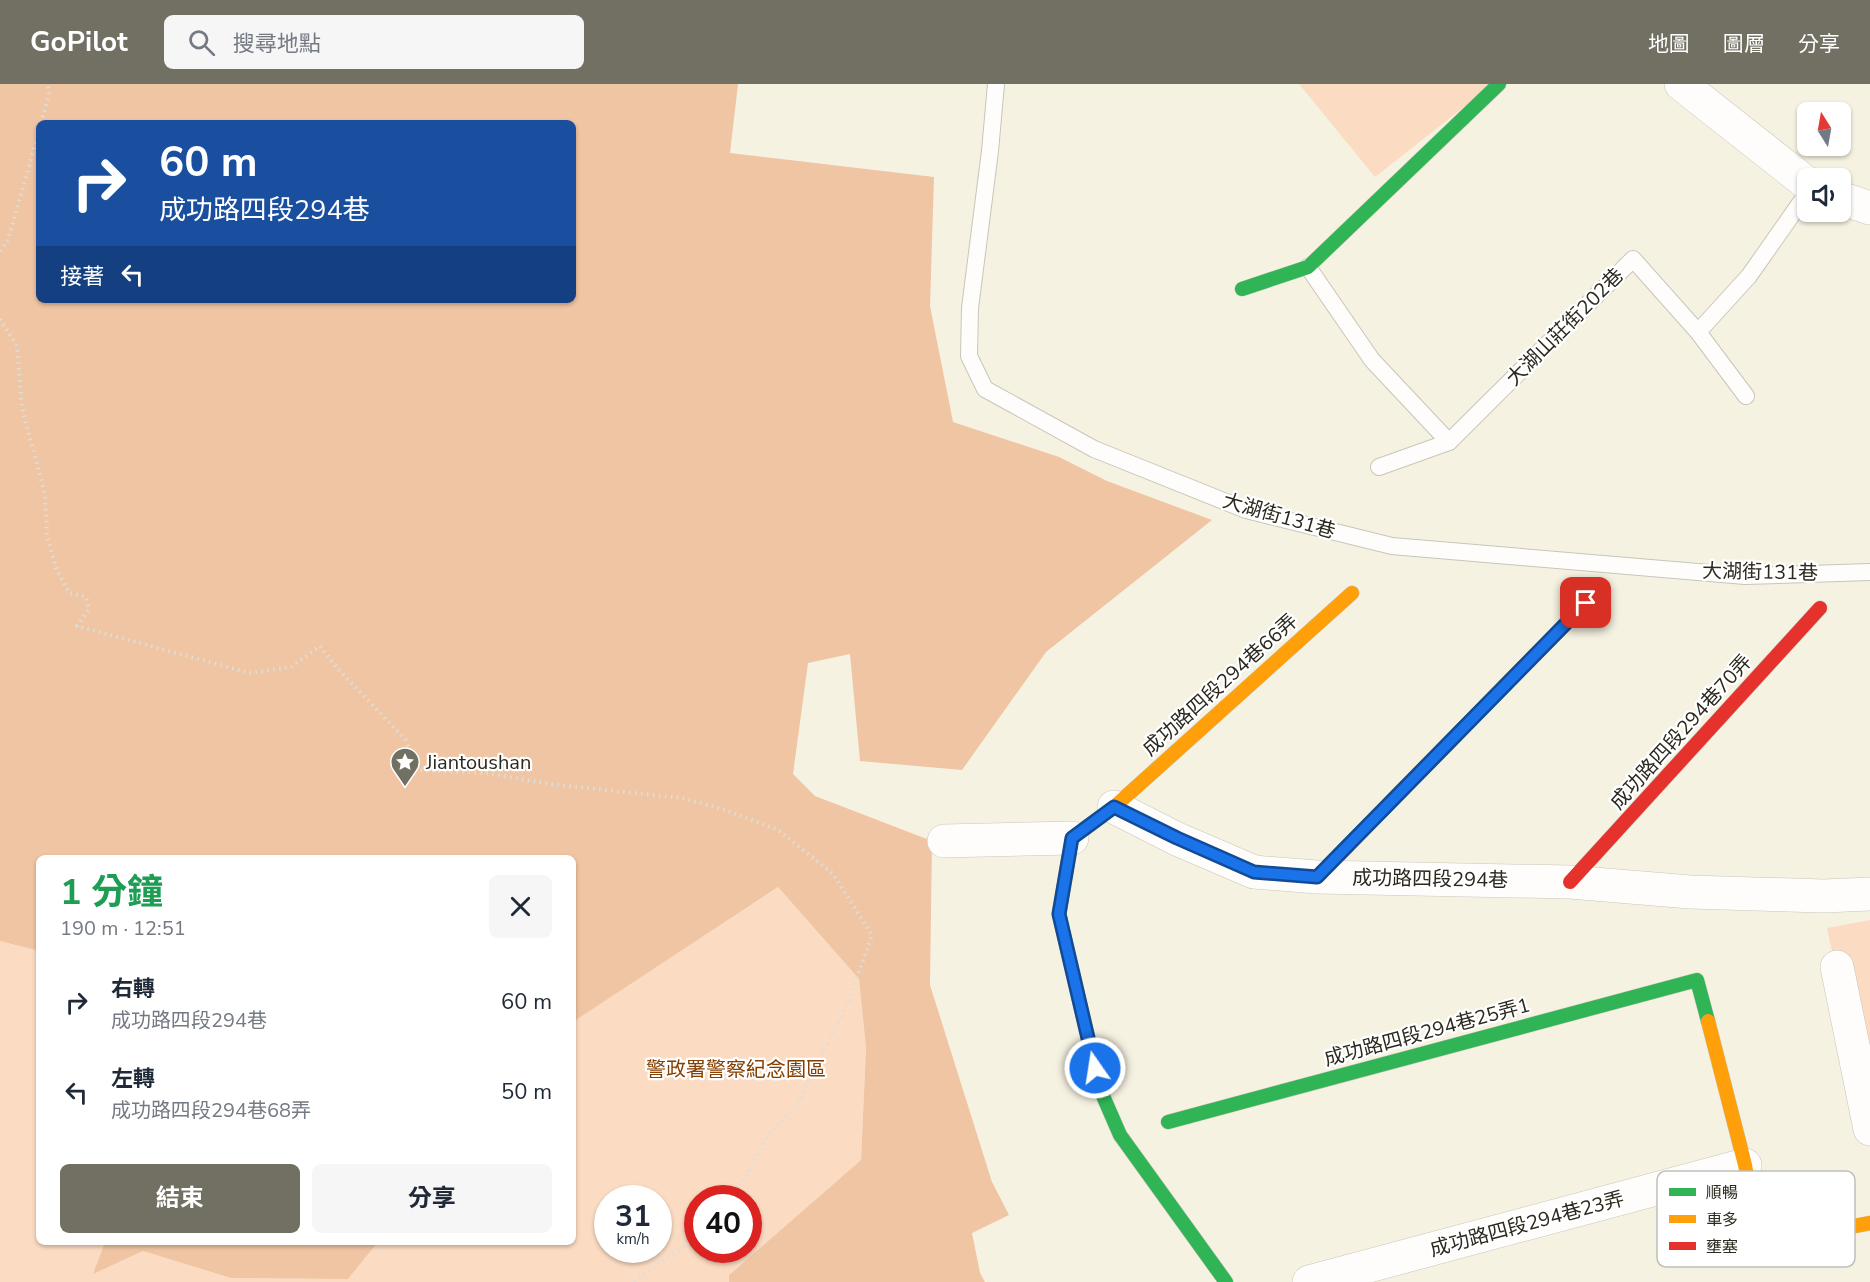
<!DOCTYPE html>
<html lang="zh-TW">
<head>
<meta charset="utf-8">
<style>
  :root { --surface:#fff; --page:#f6f6f7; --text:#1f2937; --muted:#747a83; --accent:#726f63 }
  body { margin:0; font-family:"Nunito Sans","Noto Sans TC",sans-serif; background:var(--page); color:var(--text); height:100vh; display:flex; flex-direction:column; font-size:22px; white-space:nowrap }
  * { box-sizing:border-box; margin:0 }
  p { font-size:20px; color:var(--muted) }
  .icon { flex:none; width:33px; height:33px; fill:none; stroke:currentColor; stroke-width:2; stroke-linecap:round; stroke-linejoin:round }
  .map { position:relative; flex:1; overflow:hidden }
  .drawer { position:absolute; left:36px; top:771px; width:540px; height:390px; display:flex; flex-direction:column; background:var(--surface); border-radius:9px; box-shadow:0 2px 4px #0004 }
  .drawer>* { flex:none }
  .banner { position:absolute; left:36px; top:36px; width:540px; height:183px; border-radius:9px; box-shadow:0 2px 4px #0004; background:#1a4fa0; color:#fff; overflow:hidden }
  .needle { width:39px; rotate:349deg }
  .fabs { position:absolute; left:1797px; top:18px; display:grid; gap:12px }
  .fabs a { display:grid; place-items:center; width:54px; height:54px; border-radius:9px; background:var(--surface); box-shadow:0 2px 4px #0004; font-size:30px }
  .speed { position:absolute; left:594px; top:1101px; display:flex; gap:12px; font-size:30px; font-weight:700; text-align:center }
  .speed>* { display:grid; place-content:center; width:78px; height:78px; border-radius:50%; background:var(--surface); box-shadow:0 2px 4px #0004; line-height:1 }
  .speed small { font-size:15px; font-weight:400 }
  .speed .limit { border:9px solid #d22; background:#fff; color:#111 }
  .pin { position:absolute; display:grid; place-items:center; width:51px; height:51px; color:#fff; margin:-26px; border-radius:12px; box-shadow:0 3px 9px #0006 }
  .me { position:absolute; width:66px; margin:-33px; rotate:347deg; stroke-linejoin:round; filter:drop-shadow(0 0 4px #0008) }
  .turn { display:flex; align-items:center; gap:21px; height:126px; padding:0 24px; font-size:27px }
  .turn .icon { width:78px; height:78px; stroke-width:2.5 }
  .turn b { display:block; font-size:42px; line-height:51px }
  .then { display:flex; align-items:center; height:57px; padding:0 24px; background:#0003; gap:12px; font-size:22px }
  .round { display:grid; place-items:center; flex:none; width:63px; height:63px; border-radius:9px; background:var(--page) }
  .head { display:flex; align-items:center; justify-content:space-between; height:102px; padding:0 24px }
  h1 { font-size:36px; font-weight:700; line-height:45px; color:#1e9e55 }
  .button { display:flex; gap:12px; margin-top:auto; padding:12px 24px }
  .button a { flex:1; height:69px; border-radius:9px; background:var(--accent); color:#fff; font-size:24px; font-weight:700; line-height:69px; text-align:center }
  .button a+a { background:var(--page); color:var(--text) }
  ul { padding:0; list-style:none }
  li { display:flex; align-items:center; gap:18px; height:90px; padding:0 24px }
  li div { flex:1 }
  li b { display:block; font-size:22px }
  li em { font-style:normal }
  header { display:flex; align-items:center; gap:36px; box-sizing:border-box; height:84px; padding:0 30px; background:var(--accent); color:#fff }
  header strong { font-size:28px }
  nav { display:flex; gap:33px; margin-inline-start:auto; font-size:21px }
  .search { width:420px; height:54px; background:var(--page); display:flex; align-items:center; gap:15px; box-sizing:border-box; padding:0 21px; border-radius:9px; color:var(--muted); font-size:22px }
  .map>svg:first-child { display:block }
  .green { fill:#fbdcc3; fill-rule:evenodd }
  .forest { fill:#f0c5a3; fill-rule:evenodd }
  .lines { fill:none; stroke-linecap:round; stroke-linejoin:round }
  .lane-casing { stroke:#c8c6b9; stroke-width:18 }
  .street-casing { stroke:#c8c6b9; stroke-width:34 }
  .fast-casing { stroke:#c8c6b9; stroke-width:15 }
  .slow-casing { stroke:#c8c6b9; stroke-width:15 }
  .jam-casing { stroke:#c8c6b9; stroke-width:15 }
  .path { stroke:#deded9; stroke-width:4; stroke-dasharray:1.5 4.5; stroke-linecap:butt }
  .lane { stroke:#fefdfb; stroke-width:16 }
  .street { stroke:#fefdfb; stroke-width:33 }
  .fast { stroke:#30b455; stroke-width:14 }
  .slow { stroke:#ff9f0a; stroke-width:14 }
  .jam { stroke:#e5322d; stroke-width:14 }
  .route-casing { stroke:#114b97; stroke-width:15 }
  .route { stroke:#1a73e8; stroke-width:10 }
  .labels { text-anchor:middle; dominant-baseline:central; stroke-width:4.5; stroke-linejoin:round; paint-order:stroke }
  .street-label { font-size:20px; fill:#2b291e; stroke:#fff }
  .poi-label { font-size:20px; fill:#2b291e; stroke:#fff; text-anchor:start }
  .park-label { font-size:20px; fill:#854002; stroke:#fff }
  .key { fill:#fff; stroke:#bfbfbc; stroke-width:1.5 }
  .key-label { font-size:16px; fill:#2b291e }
</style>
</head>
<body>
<header>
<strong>GoPilot</strong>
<div class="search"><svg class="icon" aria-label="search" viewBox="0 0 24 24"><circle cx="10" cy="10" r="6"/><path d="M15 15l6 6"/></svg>搜尋地點</div>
<nav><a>地圖</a><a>圖層</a><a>分享</a></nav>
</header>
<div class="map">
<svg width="1870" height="1198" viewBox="0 0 1870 1198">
  <rect width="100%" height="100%" fill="#f6f2e2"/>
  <g class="green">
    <polygon points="1299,0 1493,0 1375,93"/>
    <path d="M 778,803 L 859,895 L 866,964 L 861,1076 L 729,1191 L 729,1198 L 0,1198 L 0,857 L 39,867 L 39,1158 L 105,1158 L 94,1189 L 143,1167 L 232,1194 L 348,1195 L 378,1158 L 573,1158 L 573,938 ZM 608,1114 L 658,1114 L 658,1166 L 608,1166 ZM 698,1114 L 748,1114 L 748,1166 L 698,1166 Z"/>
    <polygon points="1870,836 1870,1047 1827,844"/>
  </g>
  <g class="forest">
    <path d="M 0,0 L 738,0 L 730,69 L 934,93 L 930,222 L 953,338 L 1059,373 L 1107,397 L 1212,436 L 1046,568 L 962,686 L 860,677 L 850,570 L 808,579 L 793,690 L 815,712 L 932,757 L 930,901 L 992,1098 L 1009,1131 L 972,1149 L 980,1189 L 985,1198 L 729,1198 L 729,1191 L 861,1076 L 866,964 L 859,895 L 778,803 L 573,938 L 573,774 L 39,774 L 39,867 L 0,857 ZM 39,39 L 573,39 L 573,216 L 39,216 Z"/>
    <polygon points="105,1158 378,1158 348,1195 231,1194 143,1167 93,1190"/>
  </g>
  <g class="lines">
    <g class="lane-casing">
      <g id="lane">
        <polyline points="996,0 990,67 970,224 969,272 985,305 1094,365 1246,426 1392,462 1745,492 1870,488"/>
        <polyline points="1308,183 1372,276 1449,358"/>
        <polyline points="1698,248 1749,192 1808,108"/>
        <polyline points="1379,383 1449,358 1633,175 1698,248 1746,312"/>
      </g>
    </g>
    <g class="street-casing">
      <g id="street">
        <polyline points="1681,0 1808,100"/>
        <polyline points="1840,114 1870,124"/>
        <polyline points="1114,723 1177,755 1254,788 1317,793 1570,798 1690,808 1824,812 1870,810"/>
        <polyline points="944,757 1072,754"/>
        <polyline points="1837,883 1870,1045"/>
        <polyline points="1309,1198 1745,1081"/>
      </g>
    </g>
    <g class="fast-casing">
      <g id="fast">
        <polyline points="1242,205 1308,183 1499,0"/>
        <polyline points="1113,724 1072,754 1059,830 1100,1005 1120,1051 1226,1198"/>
        <polyline points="1317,793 1586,519"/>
        <polyline points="1168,1038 1697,896 1708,937"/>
      </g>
    </g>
    <g class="slow-casing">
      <g id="slow">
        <polyline points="1113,724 1352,509"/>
        <polyline points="1708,937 1745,1081 1760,1160 1870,1139"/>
      </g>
    </g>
    <g class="jam-casing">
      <polyline id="jam" points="1570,798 1820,524"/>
    </g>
    <g class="path">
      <polyline points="41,39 49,11 48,0"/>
      <polyline points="0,167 8,156 39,47"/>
      <polyline points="0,235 17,262 22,324 45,410 47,452 56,484 69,509 86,513 89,525 77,542 250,589 291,583 320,562 338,585 405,655 418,686 487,689 549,700 682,714 725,726 778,746 833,790 872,851 849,916 797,1021 769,1050 746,1093 726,1114"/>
      <polyline points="634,1198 683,1162 698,1146"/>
    </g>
    <use href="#lane" class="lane"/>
    <use href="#street" class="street"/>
    <use href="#fast" class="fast"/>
    <use href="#slow" class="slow"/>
    <use href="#jam" class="jam"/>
  </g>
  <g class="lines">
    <g class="route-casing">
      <polyline id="route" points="1095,984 1059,830 1072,754 1114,723 1177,754 1254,788 1317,793 1586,519"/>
    </g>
    <use href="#route" class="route"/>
  </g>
  <defs>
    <g id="sight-pin" transform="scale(1.5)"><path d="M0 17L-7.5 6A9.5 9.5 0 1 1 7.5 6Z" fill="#726f63" stroke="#fff"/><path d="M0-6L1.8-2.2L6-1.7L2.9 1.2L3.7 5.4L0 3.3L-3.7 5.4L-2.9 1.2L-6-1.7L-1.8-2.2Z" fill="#fff"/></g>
  </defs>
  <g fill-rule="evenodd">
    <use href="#sight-pin" x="405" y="678"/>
  </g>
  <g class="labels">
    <g class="street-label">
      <text transform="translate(1565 243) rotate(-45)">大湖山莊街202巷</text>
      <text transform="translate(1279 432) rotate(16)">大湖街131巷</text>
      <text transform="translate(1760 488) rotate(1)">大湖街131巷</text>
      <text transform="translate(1220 601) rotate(-42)">成功路四段294巷66弄</text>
      <text transform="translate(1681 648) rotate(-48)">成功路四段294巷70弄</text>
      <text transform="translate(1430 795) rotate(1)">成功路四段294巷</text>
      <text transform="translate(1427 948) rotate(-15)">成功路四段294巷25弄1</text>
      <text transform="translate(1527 1140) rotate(-15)">成功路四段294巷23弄</text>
    </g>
    <g class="poi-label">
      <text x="426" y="678">Jiantoushan</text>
    </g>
    <g class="park-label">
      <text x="736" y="985">警政署警察紀念園區</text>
    </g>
  </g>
  <rect x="1657" y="1087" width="198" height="96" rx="9" class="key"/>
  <rect x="1669" y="1104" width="27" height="8" fill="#30b455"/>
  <rect x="1669" y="1131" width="27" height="8" fill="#ff9f0a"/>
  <rect x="1669" y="1158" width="27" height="8" fill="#e5322d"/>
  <g class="key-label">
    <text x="1706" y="1114">順暢</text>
    <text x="1706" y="1141">車多</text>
    <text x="1706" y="1168">壅塞</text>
  </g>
</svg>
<div class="fabs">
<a><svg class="needle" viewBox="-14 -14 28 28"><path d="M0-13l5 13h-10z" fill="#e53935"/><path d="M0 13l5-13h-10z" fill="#747a83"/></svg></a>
<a><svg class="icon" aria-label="sound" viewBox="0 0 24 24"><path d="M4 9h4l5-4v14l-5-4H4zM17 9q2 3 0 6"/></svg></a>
</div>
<div class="speed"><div>31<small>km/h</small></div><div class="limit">40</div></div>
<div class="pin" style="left:1586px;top:519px;background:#d93025"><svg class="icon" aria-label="arrive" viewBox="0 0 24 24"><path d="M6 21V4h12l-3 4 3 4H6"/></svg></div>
<svg class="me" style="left:1095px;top:984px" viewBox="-20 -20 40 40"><circle r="17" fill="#1a73e8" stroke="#fff" stroke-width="3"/><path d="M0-11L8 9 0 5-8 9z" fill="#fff"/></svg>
<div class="banner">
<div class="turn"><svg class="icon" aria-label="right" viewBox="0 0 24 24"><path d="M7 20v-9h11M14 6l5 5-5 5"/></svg><div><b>60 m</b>成功路四段294巷</div></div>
<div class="then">接著<svg class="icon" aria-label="left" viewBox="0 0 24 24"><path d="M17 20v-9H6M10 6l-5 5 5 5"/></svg></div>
</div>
<section class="drawer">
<div class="head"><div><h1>1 分鐘</h1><p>190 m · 12:51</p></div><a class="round"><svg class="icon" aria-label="close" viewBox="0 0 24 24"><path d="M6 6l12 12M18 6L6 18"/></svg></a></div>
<ul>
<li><svg class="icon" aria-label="right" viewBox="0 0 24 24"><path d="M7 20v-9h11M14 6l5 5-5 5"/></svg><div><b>右轉</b><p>成功路四段294巷</p></div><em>60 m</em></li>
<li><svg class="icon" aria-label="left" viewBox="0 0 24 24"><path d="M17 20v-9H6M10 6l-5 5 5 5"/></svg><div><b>左轉</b><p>成功路四段294巷68弄</p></div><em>50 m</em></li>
</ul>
<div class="button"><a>結束</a><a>分享</a></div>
</section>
</div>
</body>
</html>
